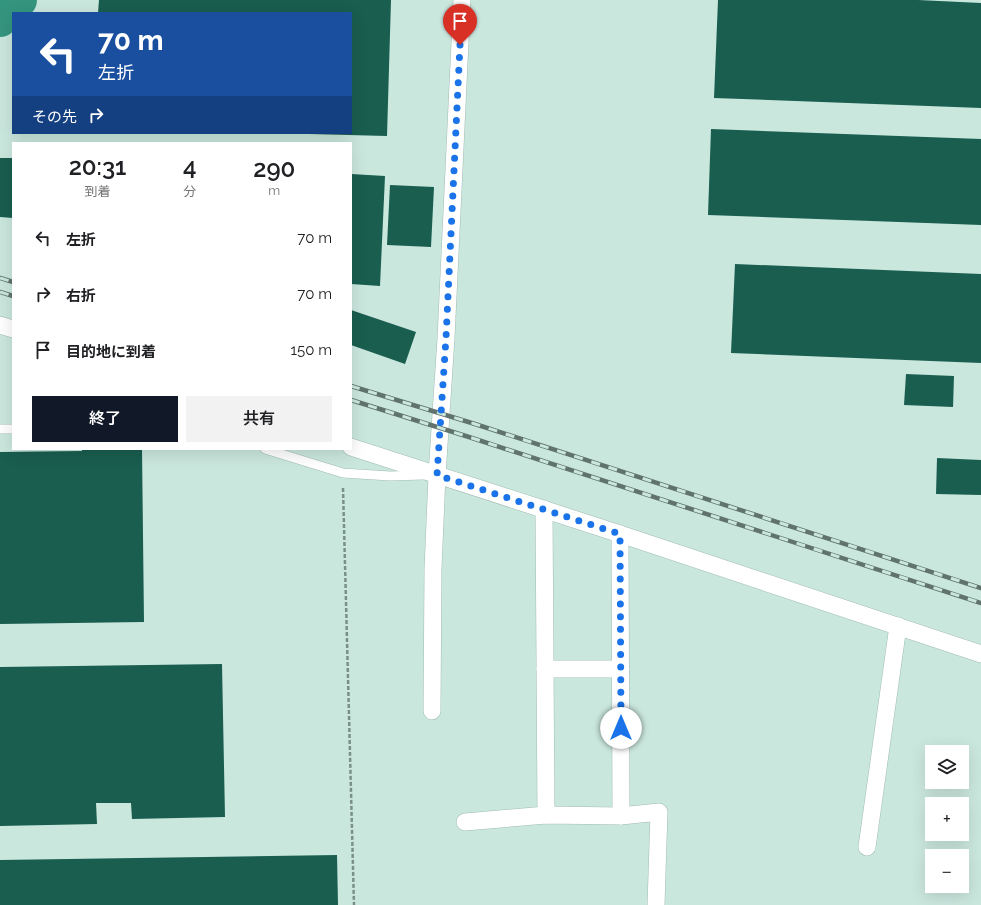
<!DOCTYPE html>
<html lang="ja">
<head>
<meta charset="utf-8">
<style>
  :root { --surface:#fff; --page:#f2f2f2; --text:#202124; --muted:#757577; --accent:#111827 }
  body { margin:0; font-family:Raleway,"Noto Sans JP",sans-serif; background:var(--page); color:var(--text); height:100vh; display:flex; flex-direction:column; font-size:15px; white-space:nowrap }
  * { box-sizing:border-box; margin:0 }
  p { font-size:13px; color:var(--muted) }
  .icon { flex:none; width:22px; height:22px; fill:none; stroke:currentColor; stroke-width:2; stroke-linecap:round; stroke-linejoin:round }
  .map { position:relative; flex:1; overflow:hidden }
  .drawer { position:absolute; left:12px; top:142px; width:340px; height:308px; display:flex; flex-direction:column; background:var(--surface); border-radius:0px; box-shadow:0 4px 16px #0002 }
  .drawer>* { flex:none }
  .guide { position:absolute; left:12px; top:12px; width:340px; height:122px; border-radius:0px; box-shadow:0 4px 16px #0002; background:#1a4fa0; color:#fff; overflow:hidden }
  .buttons { position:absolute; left:925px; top:745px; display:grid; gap:8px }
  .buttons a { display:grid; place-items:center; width:44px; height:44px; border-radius:0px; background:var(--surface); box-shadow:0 4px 16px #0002; font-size:20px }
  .pin { position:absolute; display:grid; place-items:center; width:34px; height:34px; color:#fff; margin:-41px -17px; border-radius:50% 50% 50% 0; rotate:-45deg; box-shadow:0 0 4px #0007 }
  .pin .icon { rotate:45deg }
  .me { position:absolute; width:44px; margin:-22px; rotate:0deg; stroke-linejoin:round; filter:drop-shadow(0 0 3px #0008) }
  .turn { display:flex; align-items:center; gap:14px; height:84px; padding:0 20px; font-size:18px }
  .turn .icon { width:52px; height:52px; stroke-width:2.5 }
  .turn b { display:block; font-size:28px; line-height:34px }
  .then { display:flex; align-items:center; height:38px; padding:0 20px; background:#0003; gap:8px; font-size:15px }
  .eta { display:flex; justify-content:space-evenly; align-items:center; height:68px; text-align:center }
  .eta b { font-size:24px; font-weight:600; line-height:28px }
  .cta { display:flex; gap:8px; margin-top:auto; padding:8px 20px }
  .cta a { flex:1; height:46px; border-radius:0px; background:var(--accent); color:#fff; font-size:16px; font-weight:600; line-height:46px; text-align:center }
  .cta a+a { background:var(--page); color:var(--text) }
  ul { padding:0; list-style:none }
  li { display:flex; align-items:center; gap:12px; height:56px; padding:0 20px }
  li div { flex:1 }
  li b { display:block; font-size:15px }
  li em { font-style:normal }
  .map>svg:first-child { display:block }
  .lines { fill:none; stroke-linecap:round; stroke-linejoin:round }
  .river { stroke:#34957f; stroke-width:36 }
  .building { fill:#195e4f }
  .lane-casing { stroke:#a0bcb4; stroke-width:10 }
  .street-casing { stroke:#a0bcb4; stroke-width:18 }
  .path { stroke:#7a8f88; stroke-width:2.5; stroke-dasharray:4 2; stroke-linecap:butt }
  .lane { stroke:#fff; stroke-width:9 }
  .street { stroke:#fff; stroke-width:17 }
  .rail-casing { stroke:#60736d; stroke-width:4.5 }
  .rail { stroke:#cae7de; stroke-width:3; stroke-dasharray:9; stroke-linecap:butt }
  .route { stroke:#1a73e8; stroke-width:7; stroke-dasharray:0 12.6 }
</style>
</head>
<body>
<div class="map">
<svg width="981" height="905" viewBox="0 0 981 905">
  <rect width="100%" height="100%" fill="#cae7de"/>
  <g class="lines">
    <polyline class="river" points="0,19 19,0"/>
  </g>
  <g class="building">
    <polygon points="99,0 391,0 387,136 309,134 309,133 351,133 351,13 98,13"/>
    <polygon points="718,0 918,0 981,3 981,108 714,98"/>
    <polygon points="711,129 981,139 981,225 708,215"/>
    <polygon points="0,158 13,158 13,218 0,217"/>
    <polygon points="351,174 385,176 380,286 351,284"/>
    <polygon points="390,185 434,187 431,247 387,245"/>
    <polygon points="735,264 981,274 981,363 731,353"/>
    <polygon points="351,310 416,332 405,364 351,345"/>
    <polygon points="906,374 954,376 953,407 904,405"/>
    <polygon points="82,449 142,449 144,622 0,624 0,452 82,451"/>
    <polygon points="937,458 981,460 981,495 936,494"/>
    <polygon points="222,664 225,817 132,819 131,803 96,803 97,824 0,826 0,667"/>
    <polygon points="337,855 338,905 0,905 0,860"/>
  </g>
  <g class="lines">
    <g class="lane-casing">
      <g id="lane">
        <polyline points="0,429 13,429"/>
        <polyline points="265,449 343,473 390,476 423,475"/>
      </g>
    </g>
    <g class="street-casing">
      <g id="street">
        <polyline points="0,325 13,329"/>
        <polyline points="351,447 620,534 981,654"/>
        <polyline points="544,509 546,815"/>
        <polyline points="620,534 621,816 659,812 656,905"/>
        <polyline points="545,669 621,669"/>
        <polyline points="432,711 433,569 437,475 446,338 462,0"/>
        <polyline points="465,822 546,815 621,816"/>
        <polyline points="867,847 898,626"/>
      </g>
    </g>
    <polyline class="path" points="343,488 354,905"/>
    <use href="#lane" class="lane"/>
    <use href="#street" class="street"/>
    <g class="rail-casing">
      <g id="rail">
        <polyline points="0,278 13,282"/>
        <polyline points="0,292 13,296"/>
        <polyline points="351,386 475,424 981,588"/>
        <polyline points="351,400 469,437 981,603"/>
      </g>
    </g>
    <use href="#rail" class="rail"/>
  </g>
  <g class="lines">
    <polyline class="route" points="460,45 446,338 437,475 620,534 621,728"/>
  </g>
</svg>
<div class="buttons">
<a><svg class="icon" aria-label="layers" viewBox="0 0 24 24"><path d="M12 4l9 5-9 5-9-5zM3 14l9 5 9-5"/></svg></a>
<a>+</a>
<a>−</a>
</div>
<div class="pin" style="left:460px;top:45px;background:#d93025"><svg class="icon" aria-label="arrive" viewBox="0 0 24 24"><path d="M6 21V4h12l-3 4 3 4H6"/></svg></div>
<svg class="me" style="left:621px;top:728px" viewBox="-20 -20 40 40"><circle r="19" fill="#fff"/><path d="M0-13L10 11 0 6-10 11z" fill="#1a73e8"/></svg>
<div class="guide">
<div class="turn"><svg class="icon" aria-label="left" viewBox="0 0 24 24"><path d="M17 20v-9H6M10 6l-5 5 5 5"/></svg><div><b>70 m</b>左折</div></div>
<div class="then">その先<svg class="icon" aria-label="right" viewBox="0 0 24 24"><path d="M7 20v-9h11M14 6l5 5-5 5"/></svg></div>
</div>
<section class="drawer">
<div class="eta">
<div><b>20:31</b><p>到着</p></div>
<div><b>4</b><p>分</p></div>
<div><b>290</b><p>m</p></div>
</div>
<ul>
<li><svg class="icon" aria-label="left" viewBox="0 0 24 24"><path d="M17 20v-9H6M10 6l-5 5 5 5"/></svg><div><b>左折</b></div><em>70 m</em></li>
<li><svg class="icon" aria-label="right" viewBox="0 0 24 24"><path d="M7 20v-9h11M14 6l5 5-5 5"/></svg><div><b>右折</b></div><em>70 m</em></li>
<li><svg class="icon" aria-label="arrive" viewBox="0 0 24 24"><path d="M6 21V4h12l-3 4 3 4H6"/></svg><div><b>目的地に到着</b></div><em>150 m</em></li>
</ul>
<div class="cta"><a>終了</a><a>共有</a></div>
</section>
</div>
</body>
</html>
